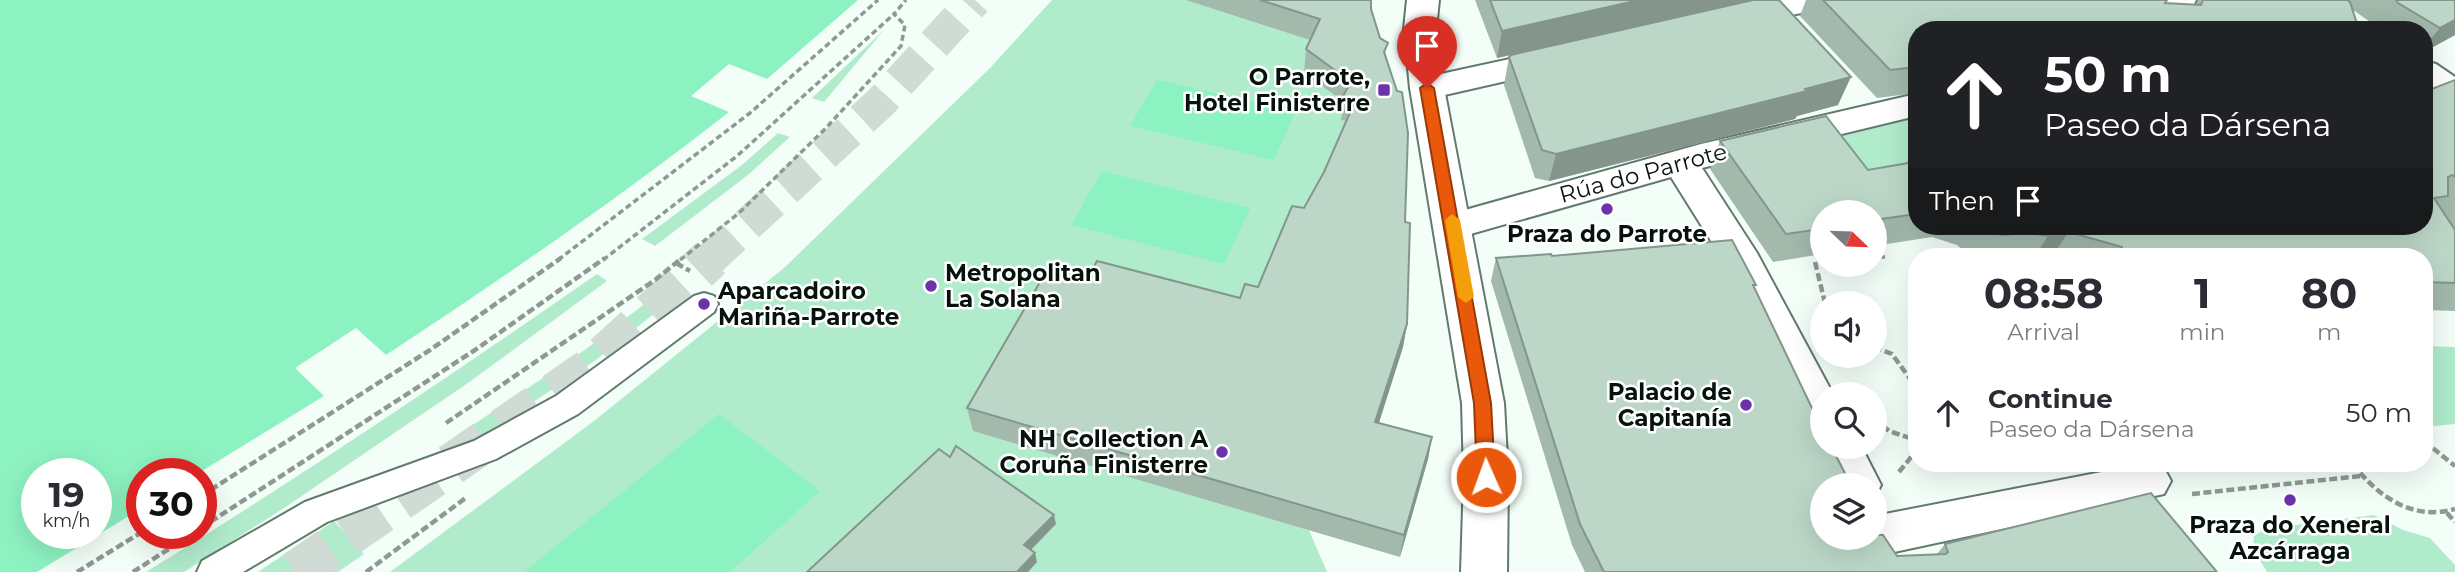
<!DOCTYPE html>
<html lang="en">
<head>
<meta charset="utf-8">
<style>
  :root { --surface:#fff; --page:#f2f2f3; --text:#2b2b33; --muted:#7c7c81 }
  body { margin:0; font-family:Montserrat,sans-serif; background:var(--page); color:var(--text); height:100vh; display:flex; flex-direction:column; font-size:26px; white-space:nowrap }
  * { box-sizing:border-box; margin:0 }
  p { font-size:23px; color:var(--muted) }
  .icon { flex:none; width:38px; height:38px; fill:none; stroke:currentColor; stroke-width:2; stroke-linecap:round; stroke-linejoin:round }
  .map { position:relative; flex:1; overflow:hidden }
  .sheet { position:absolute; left:1908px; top:248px; width:525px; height:224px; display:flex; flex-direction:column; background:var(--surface); border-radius:28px; box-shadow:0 7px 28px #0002 }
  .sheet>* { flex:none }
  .hud { position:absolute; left:1908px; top:21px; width:525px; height:214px; border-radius:28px; box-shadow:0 7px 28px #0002; background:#202124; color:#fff; overflow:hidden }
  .needle { width:46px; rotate:113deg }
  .tools { position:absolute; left:1810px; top:200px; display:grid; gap:14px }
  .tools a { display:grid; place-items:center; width:77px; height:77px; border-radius:50%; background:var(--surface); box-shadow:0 7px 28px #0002; font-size:35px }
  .speed { position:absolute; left:21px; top:458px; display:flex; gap:14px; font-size:35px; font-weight:700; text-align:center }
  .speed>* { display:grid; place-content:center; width:91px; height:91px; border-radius:50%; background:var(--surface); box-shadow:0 7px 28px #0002; line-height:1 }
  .speed small { font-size:18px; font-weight:400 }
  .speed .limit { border:10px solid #d22; background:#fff; color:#111 }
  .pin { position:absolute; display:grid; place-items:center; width:60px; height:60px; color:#fff; margin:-72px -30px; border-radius:50% 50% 50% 0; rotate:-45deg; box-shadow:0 0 7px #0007 }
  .pin .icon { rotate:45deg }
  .me { position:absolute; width:77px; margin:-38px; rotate:358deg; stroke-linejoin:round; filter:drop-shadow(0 0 5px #0008) }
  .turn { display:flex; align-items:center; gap:24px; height:147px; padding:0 21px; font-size:32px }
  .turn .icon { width:91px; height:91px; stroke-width:2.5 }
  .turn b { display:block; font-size:49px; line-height:60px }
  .then { display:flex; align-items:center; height:66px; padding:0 21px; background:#0003; gap:14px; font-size:26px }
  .eta { display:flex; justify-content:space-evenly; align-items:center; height:119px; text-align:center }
  .eta b { font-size:42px; font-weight:700; line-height:49px }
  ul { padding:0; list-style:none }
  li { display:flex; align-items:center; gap:21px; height:91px; padding:0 21px }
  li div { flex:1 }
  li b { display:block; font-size:26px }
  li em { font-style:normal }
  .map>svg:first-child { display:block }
  .green { fill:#b0ebcc }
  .water { fill:#8df2c1; fill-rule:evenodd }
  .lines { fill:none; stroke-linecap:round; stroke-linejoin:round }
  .secondary-tunnel-far1 { stroke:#cfdbd4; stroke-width:34; stroke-dasharray:34 18; stroke-linecap:butt }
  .secondary-tunnel { stroke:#cfdbd4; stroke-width:42; stroke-dasharray:42 21; stroke-linecap:butt }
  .service-casing { stroke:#617a6d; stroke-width:4 }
  .pedestrian-casing { stroke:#617a6d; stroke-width:4 }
  .minor-casing { stroke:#617a6d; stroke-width:4 }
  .path-far1 { stroke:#8e9993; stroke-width:3.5; stroke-dasharray:6 3.5; stroke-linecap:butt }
  .path { stroke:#8e9993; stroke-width:4.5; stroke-dasharray:8 3.5; stroke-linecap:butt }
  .service { fill:#fff; fill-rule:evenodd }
  .pedestrian { fill:#fff; fill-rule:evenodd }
  .minor { fill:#fff; fill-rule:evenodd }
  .wall { fill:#a2b9ac }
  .shaded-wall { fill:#84968c }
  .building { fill:#bcd7c8; stroke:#84968c; stroke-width:2 }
  .route { fill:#ea580c; stroke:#983908; stroke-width:2 }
  .slow { fill:#f59e0b }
  .poi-dot { fill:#6c32a9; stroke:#fff; stroke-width:2.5 }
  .labels { text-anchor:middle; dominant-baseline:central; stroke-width:5; stroke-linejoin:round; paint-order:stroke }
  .poi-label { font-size:23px; font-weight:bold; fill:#08120d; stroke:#fff; text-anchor:end }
  .street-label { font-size:23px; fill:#08120d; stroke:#fff }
</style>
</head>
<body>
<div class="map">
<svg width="2455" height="572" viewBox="0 0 2455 572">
  <rect width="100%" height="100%" fill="#f2fef7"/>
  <g class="green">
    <polygon points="1052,0 1208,0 1318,43 1349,105 1354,123 1257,310 1018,443 1309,530 1327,572 390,572 594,421 784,268 990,68"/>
    <polygon points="884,30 824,102 812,98"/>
    <polygon points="1916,117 1916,147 1893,190 1814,143"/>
    <polygon points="778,133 790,137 748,175 655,246 642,239 742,165"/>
    <path d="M 597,274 L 607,281 L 468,383 L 287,506 L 184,572 L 146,572 C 300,477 449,377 597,274 Z"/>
    <polygon points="673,282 685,289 596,360 481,437 470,427 586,349"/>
    <polygon points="2424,346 2455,347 2455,424 2434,426 2424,421"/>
    <polygon points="2374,515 2403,530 2430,538 2455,565 2455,572 2267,572 2253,549 2254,536 2265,529"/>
    <polygon points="334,521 364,554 338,572 258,572"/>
  </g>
  <g class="water">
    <path d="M 0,0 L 858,0 L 767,79 L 729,64 L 691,96 L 729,112 C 618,199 503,278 386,355 L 356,328 L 295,368 L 324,396 L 197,474 L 142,474 L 142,508 L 37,572 L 0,572 ZM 37,474 L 96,474 L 96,534 L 37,534 Z"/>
    <polygon points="1157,80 1296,111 1274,160 1130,126"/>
    <polygon points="1102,171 1250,208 1224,264 1071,225"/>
    <polygon points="719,414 820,491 730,572 524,572"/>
  </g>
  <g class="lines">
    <polyline class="secondary-tunnel-far1" points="709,260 881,102 975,0"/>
    <polyline class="secondary-tunnel" points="295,572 590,369 711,258"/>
    <g class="service-casing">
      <polygon id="service" points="704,293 714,296 718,304 714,312 578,414 496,459 327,522 243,572 197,572 202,561 305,502 474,441 556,396 694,296"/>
    </g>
    <g class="pedestrian-casing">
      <g id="pedestrian">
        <polygon points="1770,0 1836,0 1831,7 1733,27 1722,24 1717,17 1722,10"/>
        <polygon points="2164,0 2196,0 2182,30 2150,30"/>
        <polygon points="1556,49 1568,53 1572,60 1568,67 1427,99 1415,96 1410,88 1415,80 1427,77"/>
        <polygon points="2424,61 2436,64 2455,77 2455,104 2443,101 2424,88"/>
        <polygon points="1916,94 1916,116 1702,168 1757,253 1833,394 1822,394 1822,430 1807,425 1728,268 1671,177 1453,239 1440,235 1435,226 1440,217 1701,144"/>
        <polygon points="2068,226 2104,226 2098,257 2060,257"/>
        <polygon points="1822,438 1822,446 1861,446 1881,485 1874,498 1874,485 1837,485 1818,446"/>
        <polygon points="2143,464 2164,468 2171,481 2164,494 1885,554 1869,548 1864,537 1874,537 1874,518 1885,514"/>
      </g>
    </g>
    <g class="minor-casing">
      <polygon id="minor" points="1407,0 1439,0 1436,29 1444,88 1504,403 1508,476 1507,572 1461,572 1464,476 1462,403 1410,88 1404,29"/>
    </g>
    <g class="path-far1">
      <polyline points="1881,257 1885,257"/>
      <polyline points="558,260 750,113 878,0"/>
      <polyline points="603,260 737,156 894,14"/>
      <polyline points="680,260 739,213 826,128 901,46 905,25 894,14 906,0"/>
    </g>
    <g class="path">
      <polyline points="1815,262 1825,303"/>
      <polyline points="676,263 690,271"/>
      <polyline points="1874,347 1892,354 1916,387"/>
      <polyline points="1874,418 1889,431 1916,440"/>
      <polyline points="446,423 655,280 682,258"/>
      <polyline points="2424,441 2455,466"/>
      <path d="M 2353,464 C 2378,497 2413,521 2455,509"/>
      <polyline points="1899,472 1916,451"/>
      <polyline points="2192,494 2361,476"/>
      <polyline points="201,496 430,350 561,258"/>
      <polyline points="2447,513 2455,522"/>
      <polyline points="201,528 475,350 605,258"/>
      <polyline points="77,572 142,532"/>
      <polyline points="133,572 192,534"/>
      <polyline points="366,572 467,497"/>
    </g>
    <use href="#service" class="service"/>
    <use href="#pedestrian" class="pedestrian"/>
    <use href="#minor" class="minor"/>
  </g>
  <g class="wall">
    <polygon points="1186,0 1371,0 1371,9 1387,58 1405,222 1407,324 1403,347 1379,423 1432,437 1428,459 1400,557 973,431 967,408 1090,274 1240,298 1258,287 1324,172 1347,121 1341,120 1343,101 1304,73 1306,49 1310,40"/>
    <polygon points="1475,0 1752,0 1497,58"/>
    <polygon points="1806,0 2167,0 2165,3 2196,5 2198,0 2455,0 2455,35 2424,52 2424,30 2375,30 2369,21 2353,10 1916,30 1916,93 1877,98 1800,16"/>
    <polygon points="1509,57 1838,105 1797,116 1795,119 1549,181 1535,178 1504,85"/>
    <polygon points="2455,80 2455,311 2424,310 2424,257 1971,257 1957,245 1932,237 1874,246 1874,212 1822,212 1822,254 1773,262 1710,169 1720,141 1868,170 1908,163 1916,146 1916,226 2078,226 2077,231 2105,231 2106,226 2424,226"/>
    <polygon points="1552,256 1756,285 1754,287 1822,429 1877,535 1897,556 1937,554 1945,544 2217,572 1585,572 1572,545 1491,281 1496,258"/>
  </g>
  <g class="shaded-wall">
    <polygon points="1639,0 1752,0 1497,58 1502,31"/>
    <polygon points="2455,20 2455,35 2424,52 2424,47 2440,28"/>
    <polygon points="1851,77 1838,105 1797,116 1795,119 1549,181 1556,154"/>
    <polygon points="2069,232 2051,257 2034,257 2048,236"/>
    <polygon points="1407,324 1403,347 1372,444 1375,422"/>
    <polygon points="1432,437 1428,459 1400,557 1404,535"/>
    <polygon points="1054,515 1056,524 1026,555 1024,545"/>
    <polygon points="1035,553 1037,562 1028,572 1017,572"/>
  </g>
  <g class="building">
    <polygon points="1260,0 1371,0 1371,9 1380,38 1388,43 1384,52 1397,91 1402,92 1408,133 1405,222 1410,223 1407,324 1375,422 1432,437 1404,535 967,408 1051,263 1090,274 1097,261 1240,298 1245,284 1258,287 1292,206 1304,208 1324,172 1356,99 1343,96 1351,82 1306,49 1320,19"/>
    <polygon points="1490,0 1639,0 1502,31"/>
    <polygon points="1753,0 1779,0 1851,77 1805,89 1807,91 1556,154 1542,150 1509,57 1511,55"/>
    <polygon points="1823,0 2167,0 2165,3 2201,5 2203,0 2347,0 2350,2 2359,30 1916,30 1916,67 1890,70"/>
    <polygon points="2396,0 2455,0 2455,20 2440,28 2398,3"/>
    <polygon points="2455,80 2455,177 2452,175 2448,177 2448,196 2434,198 2455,230 2455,283 2424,282 2424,257 2121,257 2122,247 2069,232 2048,236 2030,233 2002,235 1987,229 1983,226 2078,226 2077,231 2120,232 2121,226 2424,226 2424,92"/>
    <polygon points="1826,116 1868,170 1908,163 1916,146 1916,214 1874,220 1874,212 1822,212 1822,229 1786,234 1720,141"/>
    <polygon points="1732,240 1756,285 1753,285 1822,429 1822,446 1831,446 1851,485 1822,485 1822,537 1874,537 1874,529 1877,535 1883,535 1897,556 1946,554 1948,552 1945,544 2151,493 2217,572 1604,572 1580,524 1496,258 1551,254 1552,256"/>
    <polygon points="956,446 1054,515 1024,545 1035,553 1017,572 807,572 939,449 950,457"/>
  </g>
  <polygon class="route" points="1427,83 1434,88 1491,403 1495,477 1492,482 1486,484 1480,482 1477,477 1474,403 1420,88"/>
  <polygon class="slow" points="1452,214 1460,220 1474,297 1466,303 1458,297 1445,220"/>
  <g class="poi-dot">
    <rect x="1377" y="83" width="14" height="14" rx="3.5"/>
    <circle cx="1607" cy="209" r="7"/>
    <circle cx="931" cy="286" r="7"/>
    <circle cx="704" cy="304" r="7"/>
    <circle cx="1746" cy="405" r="7"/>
    <circle cx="1222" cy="452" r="7"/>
    <circle cx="2290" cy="500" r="7"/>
  </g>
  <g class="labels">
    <g class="poi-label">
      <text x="1370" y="77">O Parrote,<tspan x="1370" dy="26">Hotel Finisterre</tspan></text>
      <text x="1607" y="234" text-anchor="middle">Praza do Parrote</text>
      <text x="945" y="273" text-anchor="start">Metropolitan<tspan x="945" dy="26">La Solana</tspan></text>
      <text x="718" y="291" text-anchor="start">Aparcadoiro<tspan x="718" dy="26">Mariña-Parrote</tspan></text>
      <text x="1732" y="392">Palacio de<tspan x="1732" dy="26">Capitanía</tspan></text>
      <text x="1208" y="439">NH Collection A<tspan x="1208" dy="26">Coruña Finisterre</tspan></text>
      <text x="2290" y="525" text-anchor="middle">Praza do Xeneral<tspan x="2290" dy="26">Azcárraga</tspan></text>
    </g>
    <g class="street-label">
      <text transform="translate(1643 173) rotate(-15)">Rúa do Parrote</text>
    </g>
  </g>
</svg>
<div class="tools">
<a><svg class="needle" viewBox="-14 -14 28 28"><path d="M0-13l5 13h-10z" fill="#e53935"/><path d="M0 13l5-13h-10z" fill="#7c7c81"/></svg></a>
<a><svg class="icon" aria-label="sound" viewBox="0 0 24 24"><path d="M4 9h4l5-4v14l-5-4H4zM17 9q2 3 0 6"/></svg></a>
<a><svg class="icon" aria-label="search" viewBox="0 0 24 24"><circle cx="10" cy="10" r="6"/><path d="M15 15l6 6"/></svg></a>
<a><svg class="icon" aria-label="layers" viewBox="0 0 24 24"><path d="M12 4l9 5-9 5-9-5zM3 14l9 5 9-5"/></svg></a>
</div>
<div class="speed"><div>19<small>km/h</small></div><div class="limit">30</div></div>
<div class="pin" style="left:1427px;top:88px;background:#d93025"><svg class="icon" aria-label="arrive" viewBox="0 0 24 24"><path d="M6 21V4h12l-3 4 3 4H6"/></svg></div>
<svg class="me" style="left:1486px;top:477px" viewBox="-20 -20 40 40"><circle r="17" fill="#ea580c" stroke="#fff" stroke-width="3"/><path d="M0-11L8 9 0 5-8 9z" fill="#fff"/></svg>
<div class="hud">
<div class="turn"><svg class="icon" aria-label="ahead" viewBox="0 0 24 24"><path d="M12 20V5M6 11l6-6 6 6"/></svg><div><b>50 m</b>Paseo da Dársena</div></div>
<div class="then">Then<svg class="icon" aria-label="arrive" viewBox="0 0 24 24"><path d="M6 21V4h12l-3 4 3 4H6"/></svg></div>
</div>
<section class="sheet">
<div class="eta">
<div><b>08:58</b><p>Arrival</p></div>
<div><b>1</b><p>min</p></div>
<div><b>80</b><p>m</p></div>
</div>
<ul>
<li><svg class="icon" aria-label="ahead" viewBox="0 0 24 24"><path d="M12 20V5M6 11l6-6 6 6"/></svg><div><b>Continue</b><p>Paseo da Dársena</p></div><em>50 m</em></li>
</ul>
</section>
</div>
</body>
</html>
